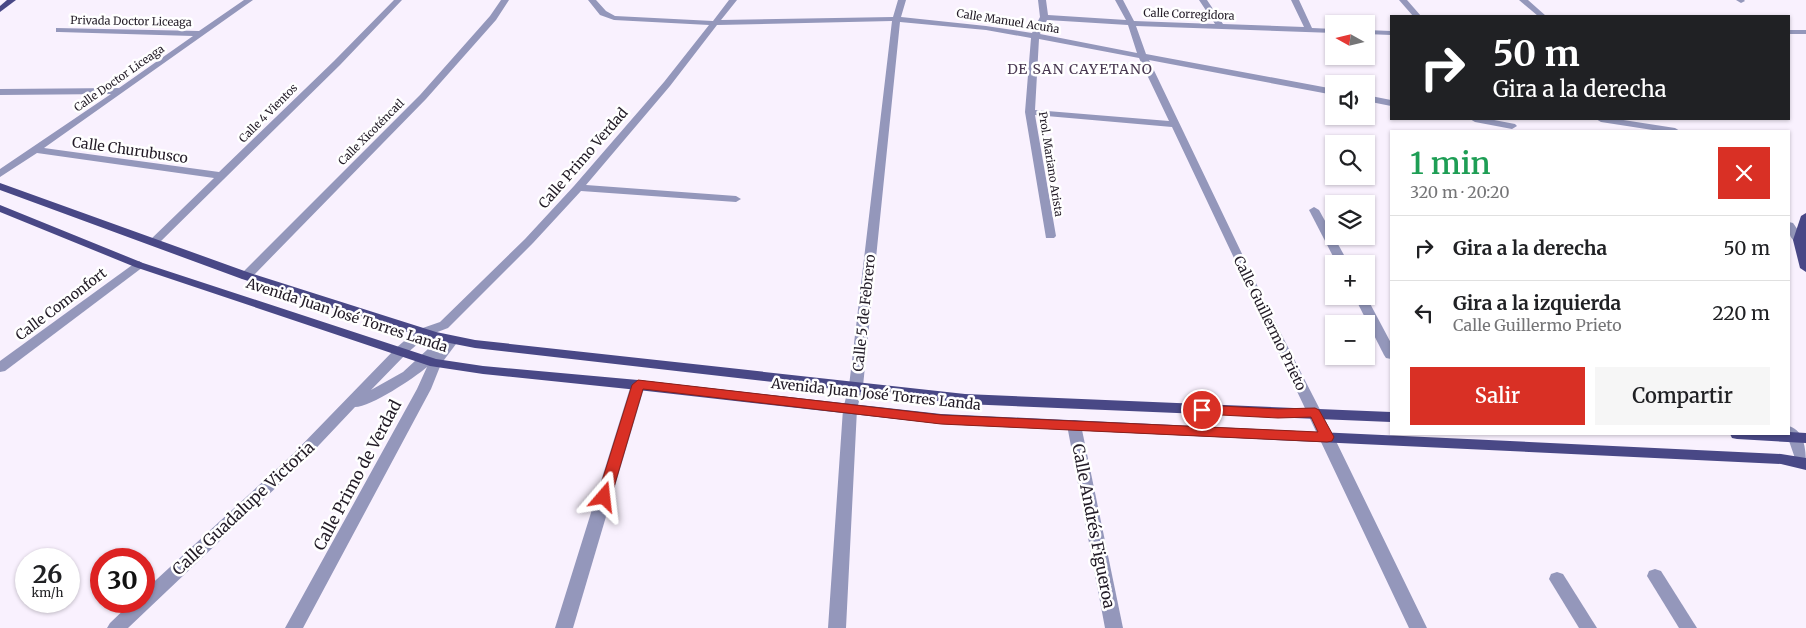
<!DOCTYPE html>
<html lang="es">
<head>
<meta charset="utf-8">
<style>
  :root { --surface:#fff; --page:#f6f6f6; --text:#202124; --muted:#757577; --line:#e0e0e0; --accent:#d93025 }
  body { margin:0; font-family:Merriweather,serif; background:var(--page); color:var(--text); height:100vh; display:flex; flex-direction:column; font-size:19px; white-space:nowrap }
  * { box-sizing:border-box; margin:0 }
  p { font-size:16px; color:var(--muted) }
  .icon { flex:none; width:28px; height:28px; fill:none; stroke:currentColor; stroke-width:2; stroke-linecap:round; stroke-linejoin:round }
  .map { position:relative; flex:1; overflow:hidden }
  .details { position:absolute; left:1390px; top:130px; width:400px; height:305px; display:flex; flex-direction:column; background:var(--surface); border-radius:0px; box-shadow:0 1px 4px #0004 }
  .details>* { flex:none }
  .hud { position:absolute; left:1390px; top:15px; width:400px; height:105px; border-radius:0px; box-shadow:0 1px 4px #0004; background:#202124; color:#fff; overflow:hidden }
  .needle { width:32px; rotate:278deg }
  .fabs { position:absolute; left:1325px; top:15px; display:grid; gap:10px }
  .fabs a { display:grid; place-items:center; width:50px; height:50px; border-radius:0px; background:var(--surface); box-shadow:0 1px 4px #0004; font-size:25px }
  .speed { position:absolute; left:15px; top:548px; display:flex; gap:10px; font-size:25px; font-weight:700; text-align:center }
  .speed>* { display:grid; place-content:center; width:65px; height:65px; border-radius:50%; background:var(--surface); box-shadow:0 1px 4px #0004; line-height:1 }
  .speed small { font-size:12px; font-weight:400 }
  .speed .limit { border:8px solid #d22; background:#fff; color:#111 }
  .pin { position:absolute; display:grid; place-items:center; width:42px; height:42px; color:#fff; margin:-21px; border:2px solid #fff; border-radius:50%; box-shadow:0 1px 5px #0007 }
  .me { position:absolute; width:55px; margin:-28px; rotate:17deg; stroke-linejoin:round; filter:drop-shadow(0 0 4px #0008) }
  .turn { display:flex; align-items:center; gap:18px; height:105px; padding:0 20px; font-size:22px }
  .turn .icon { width:65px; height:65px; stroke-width:2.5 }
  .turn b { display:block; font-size:35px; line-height:42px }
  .round { display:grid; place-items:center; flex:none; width:52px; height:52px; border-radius:0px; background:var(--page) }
  .summary { display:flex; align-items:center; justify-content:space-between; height:85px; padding:0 20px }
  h1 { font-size:30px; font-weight:600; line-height:38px; color:#1e9e55 }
  .cta { display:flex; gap:10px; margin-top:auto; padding:10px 20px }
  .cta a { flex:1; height:58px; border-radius:0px; background:var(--accent); color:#fff; font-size:20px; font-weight:600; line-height:58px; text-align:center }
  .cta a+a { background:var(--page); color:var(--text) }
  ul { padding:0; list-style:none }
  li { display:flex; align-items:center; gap:15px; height:65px; padding:0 20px; border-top:1px solid var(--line) }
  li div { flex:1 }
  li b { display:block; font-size:19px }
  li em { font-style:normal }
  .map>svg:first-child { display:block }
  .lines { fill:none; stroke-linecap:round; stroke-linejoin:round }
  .minor { fill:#9497bb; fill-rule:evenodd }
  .major { fill:#494886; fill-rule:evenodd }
  .route { fill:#d93025; stroke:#8d1f18 }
  .labels { text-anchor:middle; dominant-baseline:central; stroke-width:5; stroke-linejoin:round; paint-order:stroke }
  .far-street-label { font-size:11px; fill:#221b26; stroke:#fff }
  .far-quarter-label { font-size:14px; letter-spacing:1px; fill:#493851; stroke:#fff }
  .street-label { font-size:14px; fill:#221b26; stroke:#fff }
  .near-street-label { font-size:16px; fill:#221b26; stroke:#fff }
</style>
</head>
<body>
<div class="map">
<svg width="1806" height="628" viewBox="0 0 1806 628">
  <rect width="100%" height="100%" fill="#f9f1fe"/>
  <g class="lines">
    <g class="minor">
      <polygon points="244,0 253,0 44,148 219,172 334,61 394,0 402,0 340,65 158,244 150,244 148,242 214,178 37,153 0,177 0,169 111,94 0,95 0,89 119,88 193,36 59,32 56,32 56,28 199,31"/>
      <polygon points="501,0 509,0 496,20 426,99 250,279 242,279 240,276 242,273 420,95 490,16"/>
      <path d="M 588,0 L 596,0 L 606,11 L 615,16 L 713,21 L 729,0 L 737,0 L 721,20 L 893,17 L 898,0 L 906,0 L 901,17 L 986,26 L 1032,33 L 1040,17 L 1038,0 L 1046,0 L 1048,15 L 1126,20 L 1115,0 L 1123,0 L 1134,21 L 1215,24 L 1199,0 L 1207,0 L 1223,24 L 1304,27 L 1291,0 L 1299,0 L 1312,28 L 1334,29 L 1334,33 L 1136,26 L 1146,54 L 1334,89 L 1334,95 L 1149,60 L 1268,308 L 1334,437 L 1427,628 L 1409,628 L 1172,127 L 1035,115 L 1056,236 L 1054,238 L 1046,238 L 1025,112 L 1031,38 L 986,30 L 900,22 L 863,386 L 857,409 L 846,628 L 828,628 L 843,409 L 849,386 L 892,21 L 717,25 L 670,86 L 586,185 L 736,196 L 741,199 L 736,202 L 581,191 L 533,243 L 448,328 L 427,336 L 406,354 L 371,390 L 403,372 L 428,349 L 433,348 L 438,350 L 448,337 L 458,337 L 459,340 L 441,364 L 431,389 L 303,628 L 285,628 L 417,389 L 427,367 C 414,378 371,407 355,407 L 304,461 L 128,628 L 107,628 L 110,623 L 133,601 L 144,601 L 144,591 L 294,453 L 396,348 L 417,330 L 440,322 L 525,239 L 574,186 L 664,82 L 709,25 L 614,20 L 600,15 ZM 1047,20 L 1128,25 L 1137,53 L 1040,34 ZM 1039,39 L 1139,58 L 1169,121 L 1035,110 Z"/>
      <polygon points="1399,0 1407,0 1421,16 1413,16"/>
      <polygon points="1519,0 1528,0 1546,16 1538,16"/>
      <polygon points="1736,0 1744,0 1745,1 1741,3"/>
      <polygon points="1366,30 1391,31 1391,35 1366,34"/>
      <rect x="1789" y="30" width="17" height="4"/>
      <polygon points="1366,95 1391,100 1391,106 1366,101"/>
      <polygon points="1470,119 1489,119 1515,124 1517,126 1512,129 1475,122"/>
      <polygon points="1596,119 1617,119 1675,128 1680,131 1659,131 1601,122"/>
      <polygon points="1314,207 1319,210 1349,264 1337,264 1309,210"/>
      <path d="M 1789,222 L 1793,223 L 1805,240 L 1803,242 L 1799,243 C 1789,241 1788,230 1789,222 Z"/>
      <polygon points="139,261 145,265 143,267 5,371 0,372 0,361 135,263"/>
      <polygon points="1354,296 1366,296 1391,343 1391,359 1386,358 1384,355"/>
      <polygon points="638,380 643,382 645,385 573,628 555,628 631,385 633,382"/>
      <polygon points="1074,420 1079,421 1081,425 1123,628 1105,628 1067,425 1069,421"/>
      <path d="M 1789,426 C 1806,431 1806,453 1806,468 L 1798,467 L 1788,438 L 1783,434 L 1789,434 Z"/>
      <polygon points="1655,569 1661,571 1697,628 1679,628 1647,576 1649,571"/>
      <polygon points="1557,572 1563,574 1597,628 1579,628 1549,579 1551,574"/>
    </g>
    <g class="major">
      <polygon points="7,0 16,0 0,12 0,6"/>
      <polygon points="0,183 250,273 436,332 475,340 965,394 1391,412 1391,422 965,404 475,348 429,339 242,279 0,190"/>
      <polygon points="0,205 143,263 436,359 483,366 638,380 941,414 1781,454 1806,458 1806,470 1781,464 941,424 638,390 483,374 430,366 135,267 0,212"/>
      <polygon points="1806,213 1806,272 1800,268 1793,240 1801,216"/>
      <polygon points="1789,432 1806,433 1806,443 1737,439 1732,438 1730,434 1789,434"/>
    </g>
  </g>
  <polygon class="route" points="638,380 941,415 1318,432 1311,417 1278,418 1202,414 1198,413 1196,410 1198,407 1202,405 1278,409 1315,408 1319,410 1334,437 1332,441 1327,442 941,424 643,389 611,497 609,501 604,502 599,501 597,497 632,385"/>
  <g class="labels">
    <g class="far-street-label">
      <text transform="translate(1189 14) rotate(2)">Calle Corregidora</text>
      <text transform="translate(131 21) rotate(1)">Privada Doctor Liceaga</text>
      <text transform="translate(1008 21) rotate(9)">Calle Manuel Acuña</text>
      <text transform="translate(119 78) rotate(-35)">Calle Doctor Liceaga</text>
      <text transform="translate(268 113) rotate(-45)">Calle 4 Vientos</text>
      <text transform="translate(371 132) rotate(-45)">Calle Xicoténcatl</text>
      <text transform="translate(1051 164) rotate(81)">Prol. Mariano Arista</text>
    </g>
    <g class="far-quarter-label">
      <text x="1080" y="69">DE SAN CAYETANO</text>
    </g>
    <g class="street-label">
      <text transform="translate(130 150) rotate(8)">Calle Churubusco</text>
      <text transform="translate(583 158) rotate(-49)">Calle Primo Verdad</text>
      <text transform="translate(61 304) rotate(-37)">Calle Comonfort</text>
      <text transform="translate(864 313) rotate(-84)">Calle 5 de Febrero</text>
      <text transform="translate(347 315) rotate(18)">Avenida Juan José Torres Landa</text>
      <text transform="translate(1270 323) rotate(64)">Calle Guillermo Prieto</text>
      <text transform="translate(876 394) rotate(6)">Avenida Juan José Torres Landa</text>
    </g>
    <g class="near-street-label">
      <text transform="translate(357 475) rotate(-62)">Calle Primo de Verdad</text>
      <text transform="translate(243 508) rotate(-43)">Calle Guadalupe Victoria</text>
      <text transform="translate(1094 526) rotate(79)">Calle Andrés Figueroa</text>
    </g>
  </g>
</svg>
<div class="fabs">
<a><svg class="needle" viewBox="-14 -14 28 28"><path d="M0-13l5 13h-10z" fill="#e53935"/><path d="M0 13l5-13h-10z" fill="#757577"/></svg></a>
<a><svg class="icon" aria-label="sound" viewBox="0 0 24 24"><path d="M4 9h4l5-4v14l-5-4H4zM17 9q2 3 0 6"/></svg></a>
<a><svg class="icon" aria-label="search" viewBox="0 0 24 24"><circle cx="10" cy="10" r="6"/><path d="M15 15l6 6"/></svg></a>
<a><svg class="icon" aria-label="layers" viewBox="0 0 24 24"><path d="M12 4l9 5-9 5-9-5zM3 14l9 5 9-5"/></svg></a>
<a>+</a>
<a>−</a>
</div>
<div class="speed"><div>26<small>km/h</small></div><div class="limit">30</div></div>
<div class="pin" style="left:1202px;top:410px;background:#d93025"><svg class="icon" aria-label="arrive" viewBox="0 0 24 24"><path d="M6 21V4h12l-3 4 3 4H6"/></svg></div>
<svg class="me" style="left:604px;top:497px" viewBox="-20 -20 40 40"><path d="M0-17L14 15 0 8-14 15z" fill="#d93025" stroke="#fff" stroke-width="4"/></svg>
<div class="hud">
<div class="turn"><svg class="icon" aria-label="right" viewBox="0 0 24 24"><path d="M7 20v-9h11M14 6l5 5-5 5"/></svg><div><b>50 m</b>Gira a la derecha</div></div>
</div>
<section class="details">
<div class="summary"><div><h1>1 min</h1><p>320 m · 20:20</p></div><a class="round" style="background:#d93025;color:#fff"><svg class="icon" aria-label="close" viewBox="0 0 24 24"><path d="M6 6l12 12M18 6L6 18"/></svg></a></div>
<ul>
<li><svg class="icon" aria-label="right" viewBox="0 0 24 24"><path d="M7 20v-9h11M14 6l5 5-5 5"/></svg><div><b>Gira a la derecha</b></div><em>50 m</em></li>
<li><svg class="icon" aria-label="left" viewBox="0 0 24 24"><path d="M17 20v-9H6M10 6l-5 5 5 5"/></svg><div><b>Gira a la izquierda</b><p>Calle Guillermo Prieto</p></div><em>220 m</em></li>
</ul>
<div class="cta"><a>Salir</a><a>Compartir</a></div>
</section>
</div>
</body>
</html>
